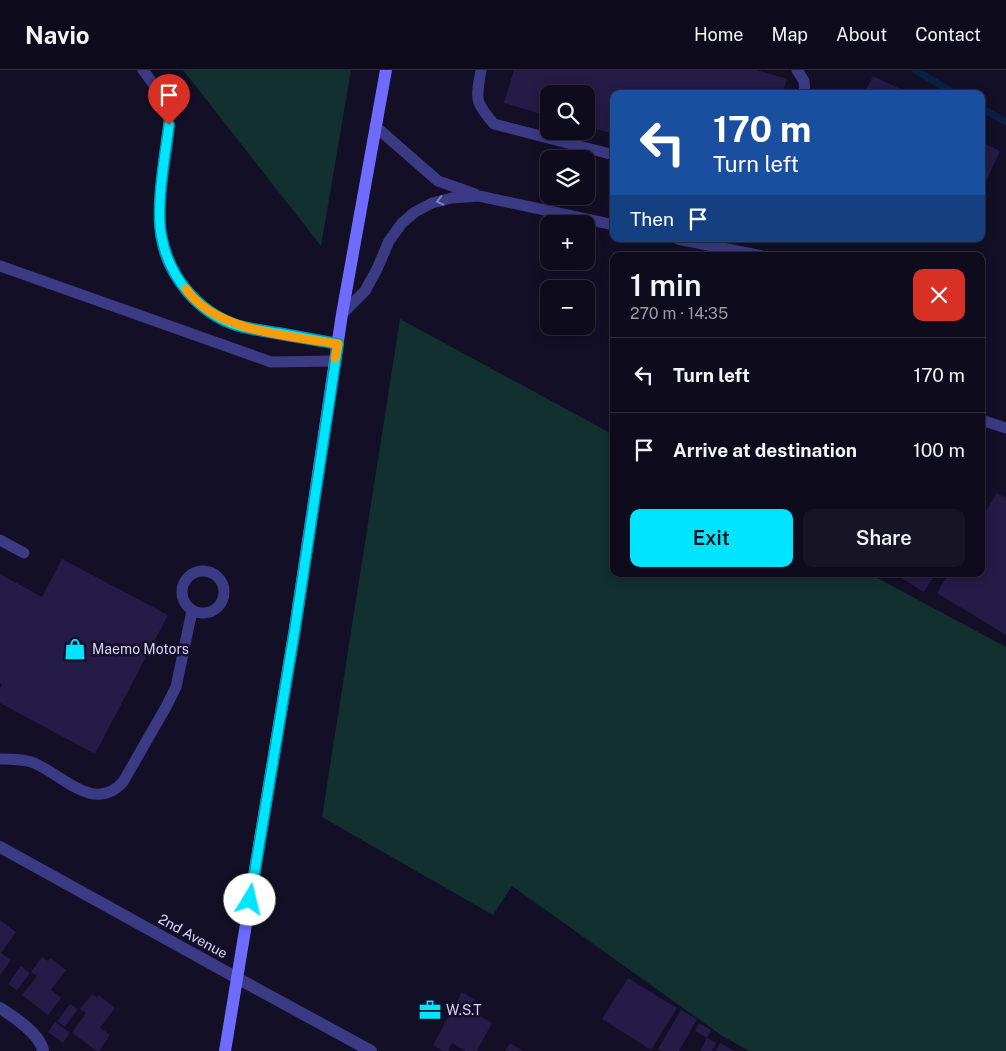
<!DOCTYPE html>
<html lang="en">
<head>
<meta charset="utf-8">
<style>
  :root { --surface:#0e0b1c; --page:#171425; --text:#f1f3f6; --muted:#9b9ba3; --line:#2e2b3b; --accent:#00e5ff }
  body { margin:0; font-family:"Public Sans",sans-serif; background:var(--page); color:var(--text); height:100vh; display:flex; flex-direction:column; font-size:19px; white-space:nowrap }
  * { box-sizing:border-box; margin:0 }
  p { font-size:16px; color:var(--muted) }
  .icon { flex:none; width:28px; height:28px; fill:none; stroke:currentColor; stroke-width:2; stroke-linecap:round; stroke-linejoin:round }
  .map { position:relative; flex:1; overflow:hidden }
  .drawer { position:absolute; left:610px; top:182px; width:375px; height:325px; display:flex; flex-direction:column; background:var(--surface); border-radius:10px; box-shadow:0 2px 12px #0003,0 0 0 1px var(--line) }
  .drawer>* { flex:none }
  .top-card { position:absolute; left:610px; top:20px; width:375px; height:152px; border-radius:10px; box-shadow:0 2px 12px #0003,0 0 0 1px var(--line); background:#1a4fa0; color:#fff; overflow:hidden }
  .tools { position:absolute; left:540px; top:15px; display:grid; gap:10px }
  .tools a { display:grid; place-items:center; width:55px; height:55px; border-radius:10px; background:var(--surface); box-shadow:0 2px 12px #0003,0 0 0 1px var(--line); font-size:25px }
  .pin { position:absolute; display:grid; place-items:center; width:42px; height:42px; color:#fff; margin:-51px -21px; border-radius:50% 50% 50% 0; rotate:-45deg; box-shadow:0 0 5px #0007 }
  .pin .icon { rotate:45deg }
  .me { position:absolute; width:55px; margin:-28px; rotate:9deg; stroke-linejoin:round; filter:drop-shadow(0 0 4px #0008) }
  .turn { display:flex; align-items:center; gap:18px; height:105px; padding:0 20px; font-size:22px }
  .turn .icon { width:65px; height:65px; stroke-width:2.5 }
  .turn b { display:block; font-size:35px; line-height:42px }
  .then { display:flex; align-items:center; height:48px; padding:0 20px; background:#0003; gap:10px; font-size:19px }
  .round { display:grid; place-items:center; flex:none; width:52px; height:52px; border-radius:10px; background:var(--page) }
  .head { display:flex; align-items:center; justify-content:space-between; height:85px; padding:0 20px }
  h1 { font-size:30px; font-weight:600; line-height:38px }
  .button { display:flex; gap:10px; margin-top:auto; padding:10px 20px }
  .button a { flex:1; height:58px; border-radius:10px; background:var(--accent); color:#111; font-size:20px; font-weight:600; line-height:58px; text-align:center }
  .button a+a { background:var(--page); color:var(--text) }
  ul { padding:0; list-style:none }
  li { display:flex; align-items:center; gap:15px; height:75px; padding:0 20px; border-top:1px solid var(--line) }
  li div { flex:1 }
  li b { display:block; font-size:19px }
  li em { font-style:normal }
  header { display:flex; align-items:center; gap:30px; box-sizing:border-box; height:70px; padding:0 25px; background:var(--surface); border-bottom:1px solid var(--line) }
  header strong { font-size:24px }
  nav { display:flex; gap:28px; margin-inline-start:auto; font-size:18px }
  .map>svg:first-child { display:block }
  .green { fill:#12302f }
  .lines { fill:none; stroke-linecap:round; stroke-linejoin:round }
  .stream { stroke:#0a1f44; stroke-width:7 }
  .building { fill:#241b47 }
  .service { stroke:#3d3a85; stroke-width:11 }
  .minor { stroke:#3d3a85; stroke-width:12 }
  .tertiary { stroke:#3d3a85; stroke-width:12 }
  .secondary { stroke:#6f6bff; stroke-width:12 }
  .oneway { stroke:#837fbc }
  .route-casing { stroke:#0095a6; stroke-width:12 }
  .route { stroke:#00e5ff; stroke-width:9 }
  .slow { stroke:#f59e0b; stroke-width:9 }
  .labels { text-anchor:middle; dominant-baseline:central; stroke-width:5; stroke-linejoin:round; paint-order:stroke }
  .poi-label { font-size:14px; fill:#d9d4ff; stroke:#130f26; text-anchor:start }
  .street-label { font-size:14px; fill:#d9d4ff; stroke:#130f26 }
</style>
</head>
<body>
<header>
<strong>Navio</strong>
<nav><a>Home</a><a>Map</a><a>About</a><a>Contact</a></nav>
</header>
<div class="map">
<svg width="1006" height="981" viewBox="0 0 1006 981">
  <rect width="100%" height="100%" fill="#130f26"/>
  <g class="green">
    <polygon points="183,0 351,0 321,176"/>
    <polygon points="400,249 614,365 614,504 870,504 1006,577 1006,981 749,981 721,965 512,816 493,845 322,747"/>
  </g>
  <g class="lines">
    <g class="stream">
      <polyline points="915,0 956,24"/>
      <polyline points="981,38 1006,52"/>
    </g>
  </g>
  <g class="building">
    <polygon points="514,0 756,0 787,9 782,24 614,24 614,64 586,56 586,24 549,24 549,46 504,33"/>
    <polygon points="873,6 911,24 864,24"/>
    <polygon points="981,72 1000,81 981,122"/>
    <polygon points="997,423 1006,428 1006,565 937,523 948,504 981,504 981,449"/>
    <polygon points="62,489 168,545 95,684 0,633 0,618 2,614 0,613 0,504 42,527"/>
    <polygon points="895,504 935,504 924,522"/>
    <polygon points="0,850 16,862 1,883 11,890 0,905"/>
    <polygon points="42,887 48,891 50,888 66,900 51,920 61,928 48,945 22,925 37,906 31,902"/>
    <polygon points="21,896 30,903 17,920 8,914"/>
    <polygon points="628,908 677,938 651,980 602,949"/>
    <polygon points="462,922 475,930 470,940 492,953 477,981 466,981 452,973 448,981 443,981 433,975"/>
    <polygon points="92,924 97,928 99,925 115,938 100,958 110,965 99,981 97,981 72,963 86,943 80,939"/>
    <polygon points="70,934 78,939 65,957 57,951"/>
    <polygon points="681,940 697,949 679,981 662,981 658,979"/>
    <polygon points="55,952 70,963 63,973 48,962"/>
    <polygon points="699,953 711,960 707,968 695,961"/>
    <polygon points="707,968 716,973 712,981 700,981"/>
    <polygon points="510,973 523,981 505,981"/>
    <polygon points="720,973 735,981 716,981"/>
  </g>
  <g class="lines">
    <g class="service">
      <path d="M 143,0 C 151,11 160,22 165,35 C 173,55 166,82 163,103 C 161,124 158,146 161,167 C 166,206 201,244 237,255 C 269,265 305,268 338,274"/>
      <path d="M 481,0 C 476,29 474,31 494,54 L 614,85"/>
      <polyline points="797,0 804,11 805,24"/>
      <polyline points="375,56 438,111 475,124"/>
      <polyline points="678,169 762,186"/>
      <polyline points="0,196 271,292 334,291"/>
      <polyline points="342,244 365,221 377,199 389,171 402,153 415,142 432,133 452,128 479,126 614,155"/>
      <polyline points="981,350 1006,358"/>
      <polyline points="0,470 24,483"/>
      <circle cx="203" cy="522" r="21"/>
      <path d="M 0,689 C 11,689 24,689 34,693 C 63,705 94,744 123,712 L 166,637 L 176,617 L 192,541"/>
    </g>
    <g class="minor">
      <polyline points="237,908 371,981"/>
      <path d="M 0,938 C 13,946 41,965 43,981"/>
    </g>
    <polyline class="tertiary" points="0,777 237,908"/>
    <polyline class="secondary" points="225,981 295,558 342,244 386,0"/>
  </g>
  <defs><path id="oneway-chevron" d="M-2-3.5L2.5 0L-2 3.5" fill="none" stroke-width="1.6" stroke-linecap="round" stroke-linejoin="round" transform="scale(1.25)"/></defs>
  <use class="oneway" href="#oneway-chevron" transform="translate(440 131) rotate(167)"/>
  <g class="lines">
    <g class="route-casing">
      <path id="route" d="M 169,55 C 165,87 155,139 162,169 C 170,208 198,242 236,255 C 249,259 264,261 278,263 C 298,267 318,270 338,274 L 295,558 L 250,830"/>
    </g>
    <use href="#route" class="route"/>
    <path class="slow" d="M 186,219 C 216,262 290,266 338,274 L 335,288"/>
  </g>
  <defs>
    <g id="shop-bare" transform="scale(1.725)"><path d="M-5-2.5h2.3a2.7 3.5 0 0 1 5.4 0H5L5.5 6h-11ZM-1.5-2.5h3a1.5 2.3 0 0 0-3 0Z" fill="#00e5ff" stroke="#130f26" stroke-width="2.5" paint-order="stroke"/></g>
    <g id="office-bare" transform="scale(1.725)"><path d="M-6-3h4V-5.5h4V-3h4V5H-6ZM-1-4.5V-3h2v-1.5ZM-6 0V1H6V0Z" fill="#00e5ff" stroke="#130f26" stroke-width="2.5" paint-order="stroke"/></g>
  </defs>
  <g fill-rule="evenodd">
    <use href="#shop-bare" x="75" y="579"/>
    <use href="#office-bare" x="430" y="940"/>
  </g>
  <g class="labels">
    <g class="poi-label">
      <text x="92" y="579">Maemo Motors</text>
      <text x="446" y="940">W.S.T</text>
    </g>
    <g class="street-label">
      <text transform="translate(193 866) rotate(29)">2nd Avenue</text>
    </g>
  </g>
</svg>
<div class="tools">
<a><svg class="icon" aria-label="search" viewBox="0 0 24 24"><circle cx="10" cy="10" r="6"/><path d="M15 15l6 6"/></svg></a>
<a><svg class="icon" aria-label="layers" viewBox="0 0 24 24"><path d="M12 4l9 5-9 5-9-5zM3 14l9 5 9-5"/></svg></a>
<a>+</a>
<a>−</a>
</div>
<div class="pin" style="left:169px;top:55px;background:#d93025"><svg class="icon" aria-label="arrive" viewBox="0 0 24 24"><path d="M6 21V4h12l-3 4 3 4H6"/></svg></div>
<svg class="me" style="left:250px;top:830px" viewBox="-20 -20 40 40"><circle r="19" fill="#fff"/><path d="M0-13L10 11 0 6-10 11z" fill="#00e5ff"/></svg>
<div class="top-card">
<div class="turn"><svg class="icon" aria-label="left" viewBox="0 0 24 24"><path d="M17 20v-9H6M10 6l-5 5 5 5"/></svg><div><b>170 m</b>Turn left</div></div>
<div class="then">Then<svg class="icon" aria-label="arrive" viewBox="0 0 24 24"><path d="M6 21V4h12l-3 4 3 4H6"/></svg></div>
</div>
<section class="drawer">
<div class="head"><div><h1>1 min</h1><p>270 m · 14:35</p></div><a class="round" style="background:#d93025;color:#fff"><svg class="icon" aria-label="close" viewBox="0 0 24 24"><path d="M6 6l12 12M18 6L6 18"/></svg></a></div>
<ul>
<li><svg class="icon" aria-label="left" viewBox="0 0 24 24"><path d="M17 20v-9H6M10 6l-5 5 5 5"/></svg><div><b>Turn left</b></div><em>170 m</em></li>
<li><svg class="icon" aria-label="arrive" viewBox="0 0 24 24"><path d="M6 21V4h12l-3 4 3 4H6"/></svg><div><b>Arrive at destination</b></div><em>100 m</em></li>
</ul>
<div class="button"><a>Exit</a><a>Share</a></div>
</section>
</div>
</body>
</html>
